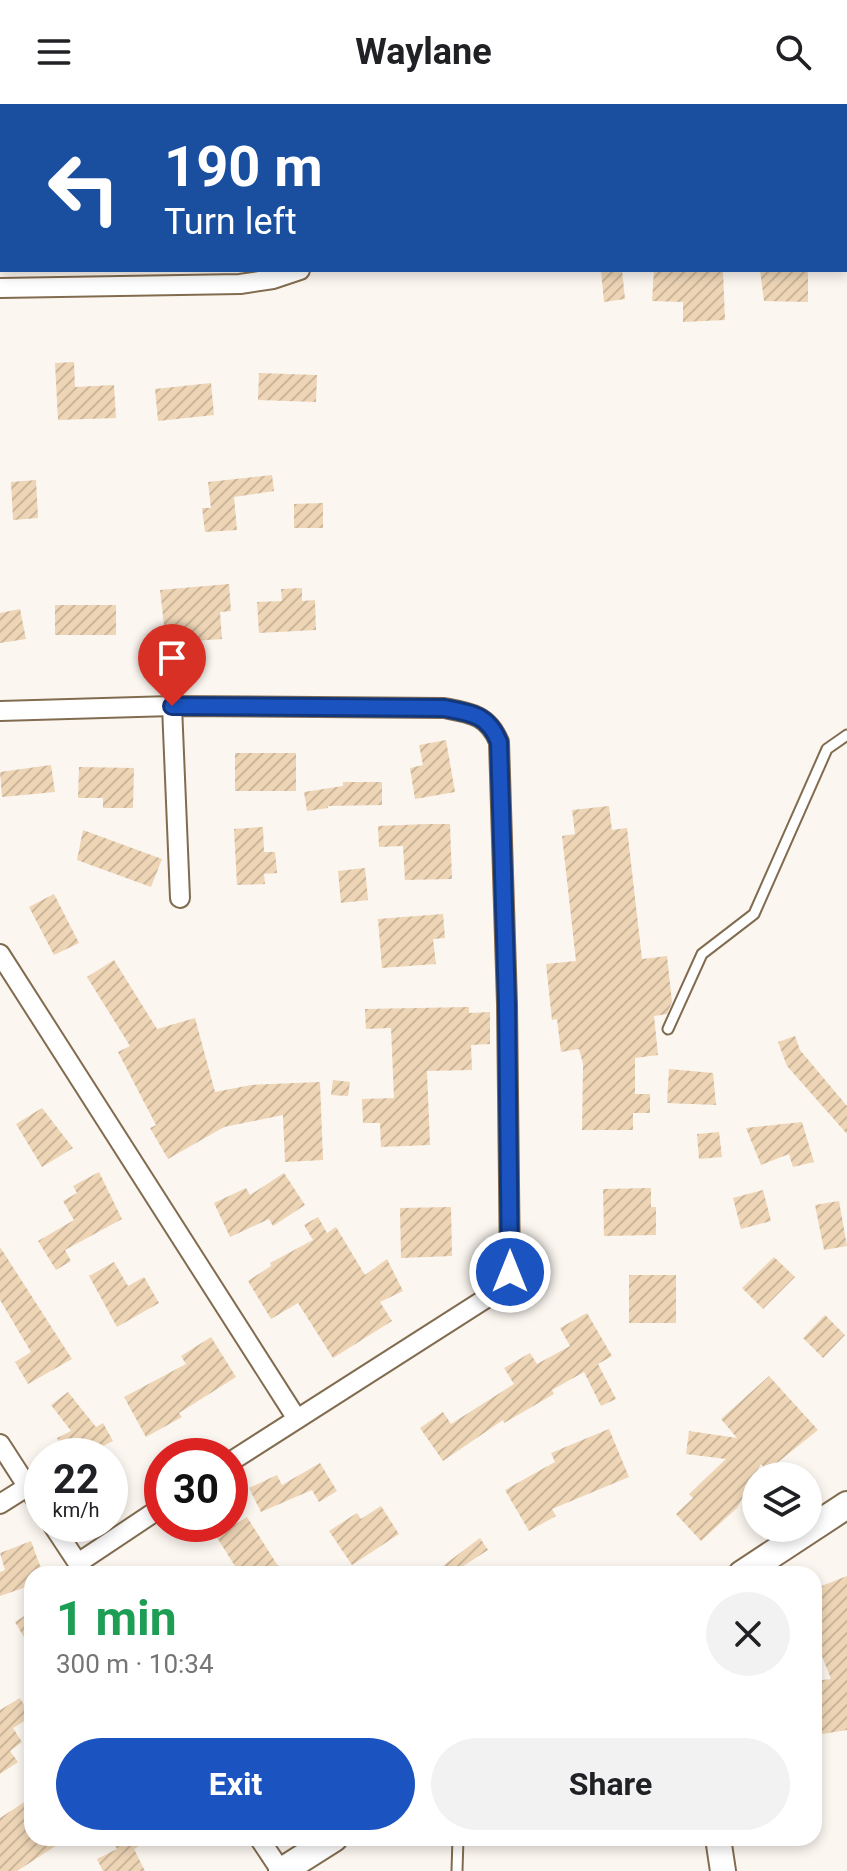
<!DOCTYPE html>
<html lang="en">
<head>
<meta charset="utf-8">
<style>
  :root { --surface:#fff; --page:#f2f2f2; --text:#202124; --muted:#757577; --accent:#1b54c0 }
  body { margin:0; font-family:Roboto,sans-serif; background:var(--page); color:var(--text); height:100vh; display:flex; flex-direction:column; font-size:30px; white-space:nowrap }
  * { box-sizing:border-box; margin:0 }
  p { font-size:26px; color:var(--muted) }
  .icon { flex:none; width:44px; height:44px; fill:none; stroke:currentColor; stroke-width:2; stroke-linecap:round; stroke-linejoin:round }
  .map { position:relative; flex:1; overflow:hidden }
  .drawer { position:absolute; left:24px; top:1462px; width:798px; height:280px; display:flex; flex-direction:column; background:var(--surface); border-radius:24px; box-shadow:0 4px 12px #0003 }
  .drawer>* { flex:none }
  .top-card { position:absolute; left:0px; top:0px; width:848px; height:168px; box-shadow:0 4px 12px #0003; background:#1a4fa0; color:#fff; overflow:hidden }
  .buttons { position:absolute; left:742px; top:1358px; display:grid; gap:16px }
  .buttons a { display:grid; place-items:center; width:80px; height:80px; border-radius:50%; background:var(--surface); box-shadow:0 4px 12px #0003; font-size:40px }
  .speed { position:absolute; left:24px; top:1334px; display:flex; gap:16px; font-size:40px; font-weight:700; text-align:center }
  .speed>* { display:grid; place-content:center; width:104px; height:104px; border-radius:50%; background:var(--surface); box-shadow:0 4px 12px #0003; line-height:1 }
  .speed small { font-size:20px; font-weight:400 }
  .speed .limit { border:12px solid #d22; background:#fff; color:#111 }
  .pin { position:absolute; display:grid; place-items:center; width:68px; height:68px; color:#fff; margin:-82px -34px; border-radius:50% 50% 50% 0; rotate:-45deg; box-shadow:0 0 8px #0007 }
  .pin .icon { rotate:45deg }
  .me { position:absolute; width:88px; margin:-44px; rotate:0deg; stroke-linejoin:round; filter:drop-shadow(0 0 6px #0008) }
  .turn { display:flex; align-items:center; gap:28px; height:168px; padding:0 32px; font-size:36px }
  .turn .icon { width:104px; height:104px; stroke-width:2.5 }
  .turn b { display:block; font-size:56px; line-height:68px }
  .round { display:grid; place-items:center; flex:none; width:84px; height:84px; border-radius:42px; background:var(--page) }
  .headline { display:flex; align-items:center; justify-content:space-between; height:136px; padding:0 32px }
  h1 { font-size:48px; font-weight:700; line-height:60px; color:#1e9e55 }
  .button { display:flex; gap:16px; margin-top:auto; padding:16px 32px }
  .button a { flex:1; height:92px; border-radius:48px; background:var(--accent); color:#fff; font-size:32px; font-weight:700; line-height:92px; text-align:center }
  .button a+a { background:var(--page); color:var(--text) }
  header { display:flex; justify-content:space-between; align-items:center; height:104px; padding:0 32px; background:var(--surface); font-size:36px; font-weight:700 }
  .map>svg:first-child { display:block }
  .building { fill:url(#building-hatch) }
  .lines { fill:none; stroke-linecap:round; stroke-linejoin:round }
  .service-casing { stroke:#826c50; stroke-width:13 }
  .minor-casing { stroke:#826c50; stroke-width:22 }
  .tertiary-casing { stroke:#826c50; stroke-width:28 }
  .secondary-casing { stroke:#826c50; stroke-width:30 }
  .service { stroke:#fff; stroke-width:9 }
  .minor { stroke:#fff; stroke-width:18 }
  .tertiary { stroke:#fff; stroke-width:24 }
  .secondary { stroke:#fff; stroke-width:26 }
  .route-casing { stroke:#12377d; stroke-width:20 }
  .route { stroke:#1b54c0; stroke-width:14 }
</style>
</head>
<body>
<header><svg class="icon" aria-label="menu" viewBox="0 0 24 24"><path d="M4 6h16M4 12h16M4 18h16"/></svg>Waylane<svg class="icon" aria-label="search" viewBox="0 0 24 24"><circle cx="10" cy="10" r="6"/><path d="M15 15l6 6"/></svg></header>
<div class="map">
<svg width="847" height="1767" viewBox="0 0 847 1767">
  <defs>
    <pattern id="building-hatch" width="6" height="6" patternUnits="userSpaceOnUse" patternTransform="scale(2)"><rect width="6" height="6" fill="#eed5b6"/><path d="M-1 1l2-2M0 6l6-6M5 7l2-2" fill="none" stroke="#cbb69b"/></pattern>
  </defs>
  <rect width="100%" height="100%" fill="#fcf6f0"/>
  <g class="building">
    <polygon points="613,166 622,166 625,195 604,198 601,167"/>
    <polygon points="654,166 723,167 725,216 683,218 683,198 652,197"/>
    <polygon points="760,166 808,166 808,198 764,197"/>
    <polygon points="74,258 75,283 114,281 116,314 58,316 55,259"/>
    <polygon points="259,269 317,271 316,298 258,296"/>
    <polygon points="211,279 214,311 158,317 155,285"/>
    <polygon points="272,371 274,387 234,393 237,426 205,428 202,404 211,404 208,378"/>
    <polygon points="36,376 38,414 13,416 11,378"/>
    <polygon points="323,399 323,424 294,424 294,400"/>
    <polygon points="229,480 231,507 220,508 222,535 166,539 160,486"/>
    <polygon points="302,484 302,497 315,496 316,526 259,529 257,498 282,497 281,485"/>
    <rect x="55" y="501" width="61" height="30"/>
    <polygon points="20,505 26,535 0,539 0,509"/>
    <polygon points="446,636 455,688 415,695 410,664 423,661 419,641"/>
    <rect x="235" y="649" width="61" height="38"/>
    <polygon points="51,661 55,688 2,693 0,668"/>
    <polygon points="79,663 134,664 133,704 103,704 103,694 78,694"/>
    <polygon points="343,678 382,678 382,701 328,702 328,704 307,707 304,688 343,682"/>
    <polygon points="609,702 612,726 627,724 642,855 667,852 672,898 667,910 654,912 658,951 635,954 635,990 650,990 650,1009 633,1009 633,1026 582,1026 583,960 579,945 561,948 557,915 552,916 546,860 576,857 562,732 575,730 572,706"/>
    <polygon points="428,720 450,720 452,775 405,776 403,742 379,743 378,722"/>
    <polygon points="263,723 264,748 275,748 277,769 264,770 265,780 237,781 234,725"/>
    <polygon points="83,726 162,755 151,783 77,756"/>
    <polygon points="365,764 368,796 341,799 338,767"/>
    <polygon points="54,790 79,839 54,851 29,803"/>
    <polygon points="443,810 445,834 433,835 436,860 382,864 378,815"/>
    <polygon points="114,856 157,925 195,914 215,988 251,981 320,978 323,1056 285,1058 283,1011 224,1023 168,1055 150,1024 156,1021 118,948 130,942 87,873"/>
    <polygon points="469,903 469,909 490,908 490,940 471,941 472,966 427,967 430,1041 381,1043 380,1019 363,1019 362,995 394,994 391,924 366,925 365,905"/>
    <polygon points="795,932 800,946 847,1002 847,1030 787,962 778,938"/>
    <polygon points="669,965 713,969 716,1001 667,999"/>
    <polygon points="333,976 350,978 348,992 331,991"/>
    <polygon points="42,1004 73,1044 42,1063 16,1020"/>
    <polygon points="802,1018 814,1058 793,1063 789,1050 761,1061 746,1024"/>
    <polygon points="719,1028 722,1053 699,1055 697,1030"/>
    <polygon points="99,1068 122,1115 65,1146 71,1157 56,1166 38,1137 74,1116 63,1097 77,1089 73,1082"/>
    <polygon points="284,1069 305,1101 273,1122 269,1115 230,1133 214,1099 246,1084 250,1091"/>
    <polygon points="651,1084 651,1103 656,1103 656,1131 604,1132 603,1085"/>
    <polygon points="763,1086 771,1117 741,1125 733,1094"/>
    <polygon points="839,1097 847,1142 824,1146 815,1101"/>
    <polygon points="451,1103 452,1152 401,1154 400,1104"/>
    <polygon points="318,1113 327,1129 336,1123 365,1171 387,1155 403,1187 380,1198 392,1217 333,1254 298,1199 271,1215 248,1177 271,1162 270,1159 313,1136 304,1121"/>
    <polygon points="0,1143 72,1255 28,1280 15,1258 31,1248 0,1196"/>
    <polygon points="774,1153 795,1173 763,1205 742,1184"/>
    <polygon points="114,1158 128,1182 144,1173 159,1199 117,1223 89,1172"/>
    <rect x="629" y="1171" width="47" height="48"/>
    <polygon points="587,1209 612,1252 598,1260 616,1295 601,1302 584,1268 552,1286 554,1290 504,1319 503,1316 443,1357 420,1324 443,1308 451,1320 514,1280 504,1264 530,1249 537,1260 570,1242 560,1224"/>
    <polygon points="825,1211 845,1231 823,1254 803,1234"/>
    <polygon points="211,1233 236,1273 179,1309 182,1313 146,1333 124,1293 186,1260 181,1252"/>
    <polygon points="769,1272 818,1326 767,1367 761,1360 737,1404 701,1437 676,1410 693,1394 689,1390 726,1355 686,1350 689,1327 737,1334 721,1315"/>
    <polygon points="68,1288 96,1323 103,1319 113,1337 99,1344 104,1352 66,1352 57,1334 71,1327 51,1301"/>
    <polygon points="609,1325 629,1373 552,1405 556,1412 529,1427 505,1386 555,1358 551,1349"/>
    <polygon points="320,1359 337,1387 319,1398 312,1386 261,1408 249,1384 277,1371 282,1381"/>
    <polygon points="381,1402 399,1430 352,1461 329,1427 357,1409 361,1415"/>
    <polygon points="247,1413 278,1462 265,1470 240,1470 216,1432"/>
    <polygon points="480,1434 488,1446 451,1470 444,1461"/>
    <polygon points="31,1437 43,1470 32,1470 32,1481 0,1492 0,1468 5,1466 0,1449"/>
    <polygon points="847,1472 847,1626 816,1631 814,1577 831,1575 814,1532 814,1485"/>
    <polygon points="32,1507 32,1547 15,1518"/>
    <polygon points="20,1594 31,1613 13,1624 22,1638 10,1647 18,1658 0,1670 0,1606"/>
    <polygon points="32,1693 32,1734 68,1734 17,1767 0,1767 0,1714"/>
    <polygon points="111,1734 153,1734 134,1745 145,1767 103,1767 97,1755 117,1745"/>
  </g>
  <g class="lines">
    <g class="service-casing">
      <g id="service">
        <polyline points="668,925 702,850 754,810 827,645 847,631"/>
        <polyline points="457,1767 458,1734"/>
      </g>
    </g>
    <g class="minor-casing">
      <g id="minor">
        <polyline points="723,0 723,2"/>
        <polyline points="465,2 466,0"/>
        <polyline points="0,184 240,180 273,175 300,166"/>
        <polyline points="172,602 180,794"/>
        <path d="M 0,607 L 172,602 L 444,604 C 471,609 488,611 499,638 L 507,900 L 510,1168 L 485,1195 L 230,1358"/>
        <polyline points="0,850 297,1315"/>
        <polyline points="0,1340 42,1405"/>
        <polyline points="0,1400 27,1383"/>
        <polyline points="52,1420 85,1470"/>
        <polyline points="78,1459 162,1403"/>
        <polyline points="259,1734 281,1767"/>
      </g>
    </g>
    <g class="tertiary-casing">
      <polyline id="tertiary" points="718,1734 723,1767"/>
    </g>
    <g class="secondary-casing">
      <g id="secondary">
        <polyline points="742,1470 847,1401"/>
        <polyline points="282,1767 334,1734"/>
      </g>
    </g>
    <use href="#service" class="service"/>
    <use href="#minor" class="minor"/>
    <use href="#tertiary" class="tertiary"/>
    <use href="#secondary" class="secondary"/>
  </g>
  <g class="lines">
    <g class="route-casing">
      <path id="route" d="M 172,602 L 444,604 C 471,609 488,610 499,638 L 507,900 L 510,1168"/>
    </g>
    <use href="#route" class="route"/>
  </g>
</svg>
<div class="buttons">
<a><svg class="icon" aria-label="layers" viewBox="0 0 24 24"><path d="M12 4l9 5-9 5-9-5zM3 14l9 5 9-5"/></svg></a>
</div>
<div class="speed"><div>22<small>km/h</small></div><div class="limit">30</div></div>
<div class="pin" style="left:172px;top:602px;background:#d93025"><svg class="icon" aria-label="arrive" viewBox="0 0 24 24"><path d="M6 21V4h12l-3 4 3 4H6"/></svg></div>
<svg class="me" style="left:510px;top:1168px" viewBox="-20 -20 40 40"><circle r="17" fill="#1b54c0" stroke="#fff" stroke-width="3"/><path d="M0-11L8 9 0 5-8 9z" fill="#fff"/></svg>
<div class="top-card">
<div class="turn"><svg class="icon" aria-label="left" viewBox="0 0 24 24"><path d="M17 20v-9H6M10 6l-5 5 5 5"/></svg><div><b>190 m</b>Turn left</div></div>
</div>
<section class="drawer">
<div class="headline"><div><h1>1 min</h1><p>300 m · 10:34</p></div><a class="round"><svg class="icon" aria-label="close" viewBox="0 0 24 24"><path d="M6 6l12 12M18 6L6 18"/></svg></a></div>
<div class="button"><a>Exit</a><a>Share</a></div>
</section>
</div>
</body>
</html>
